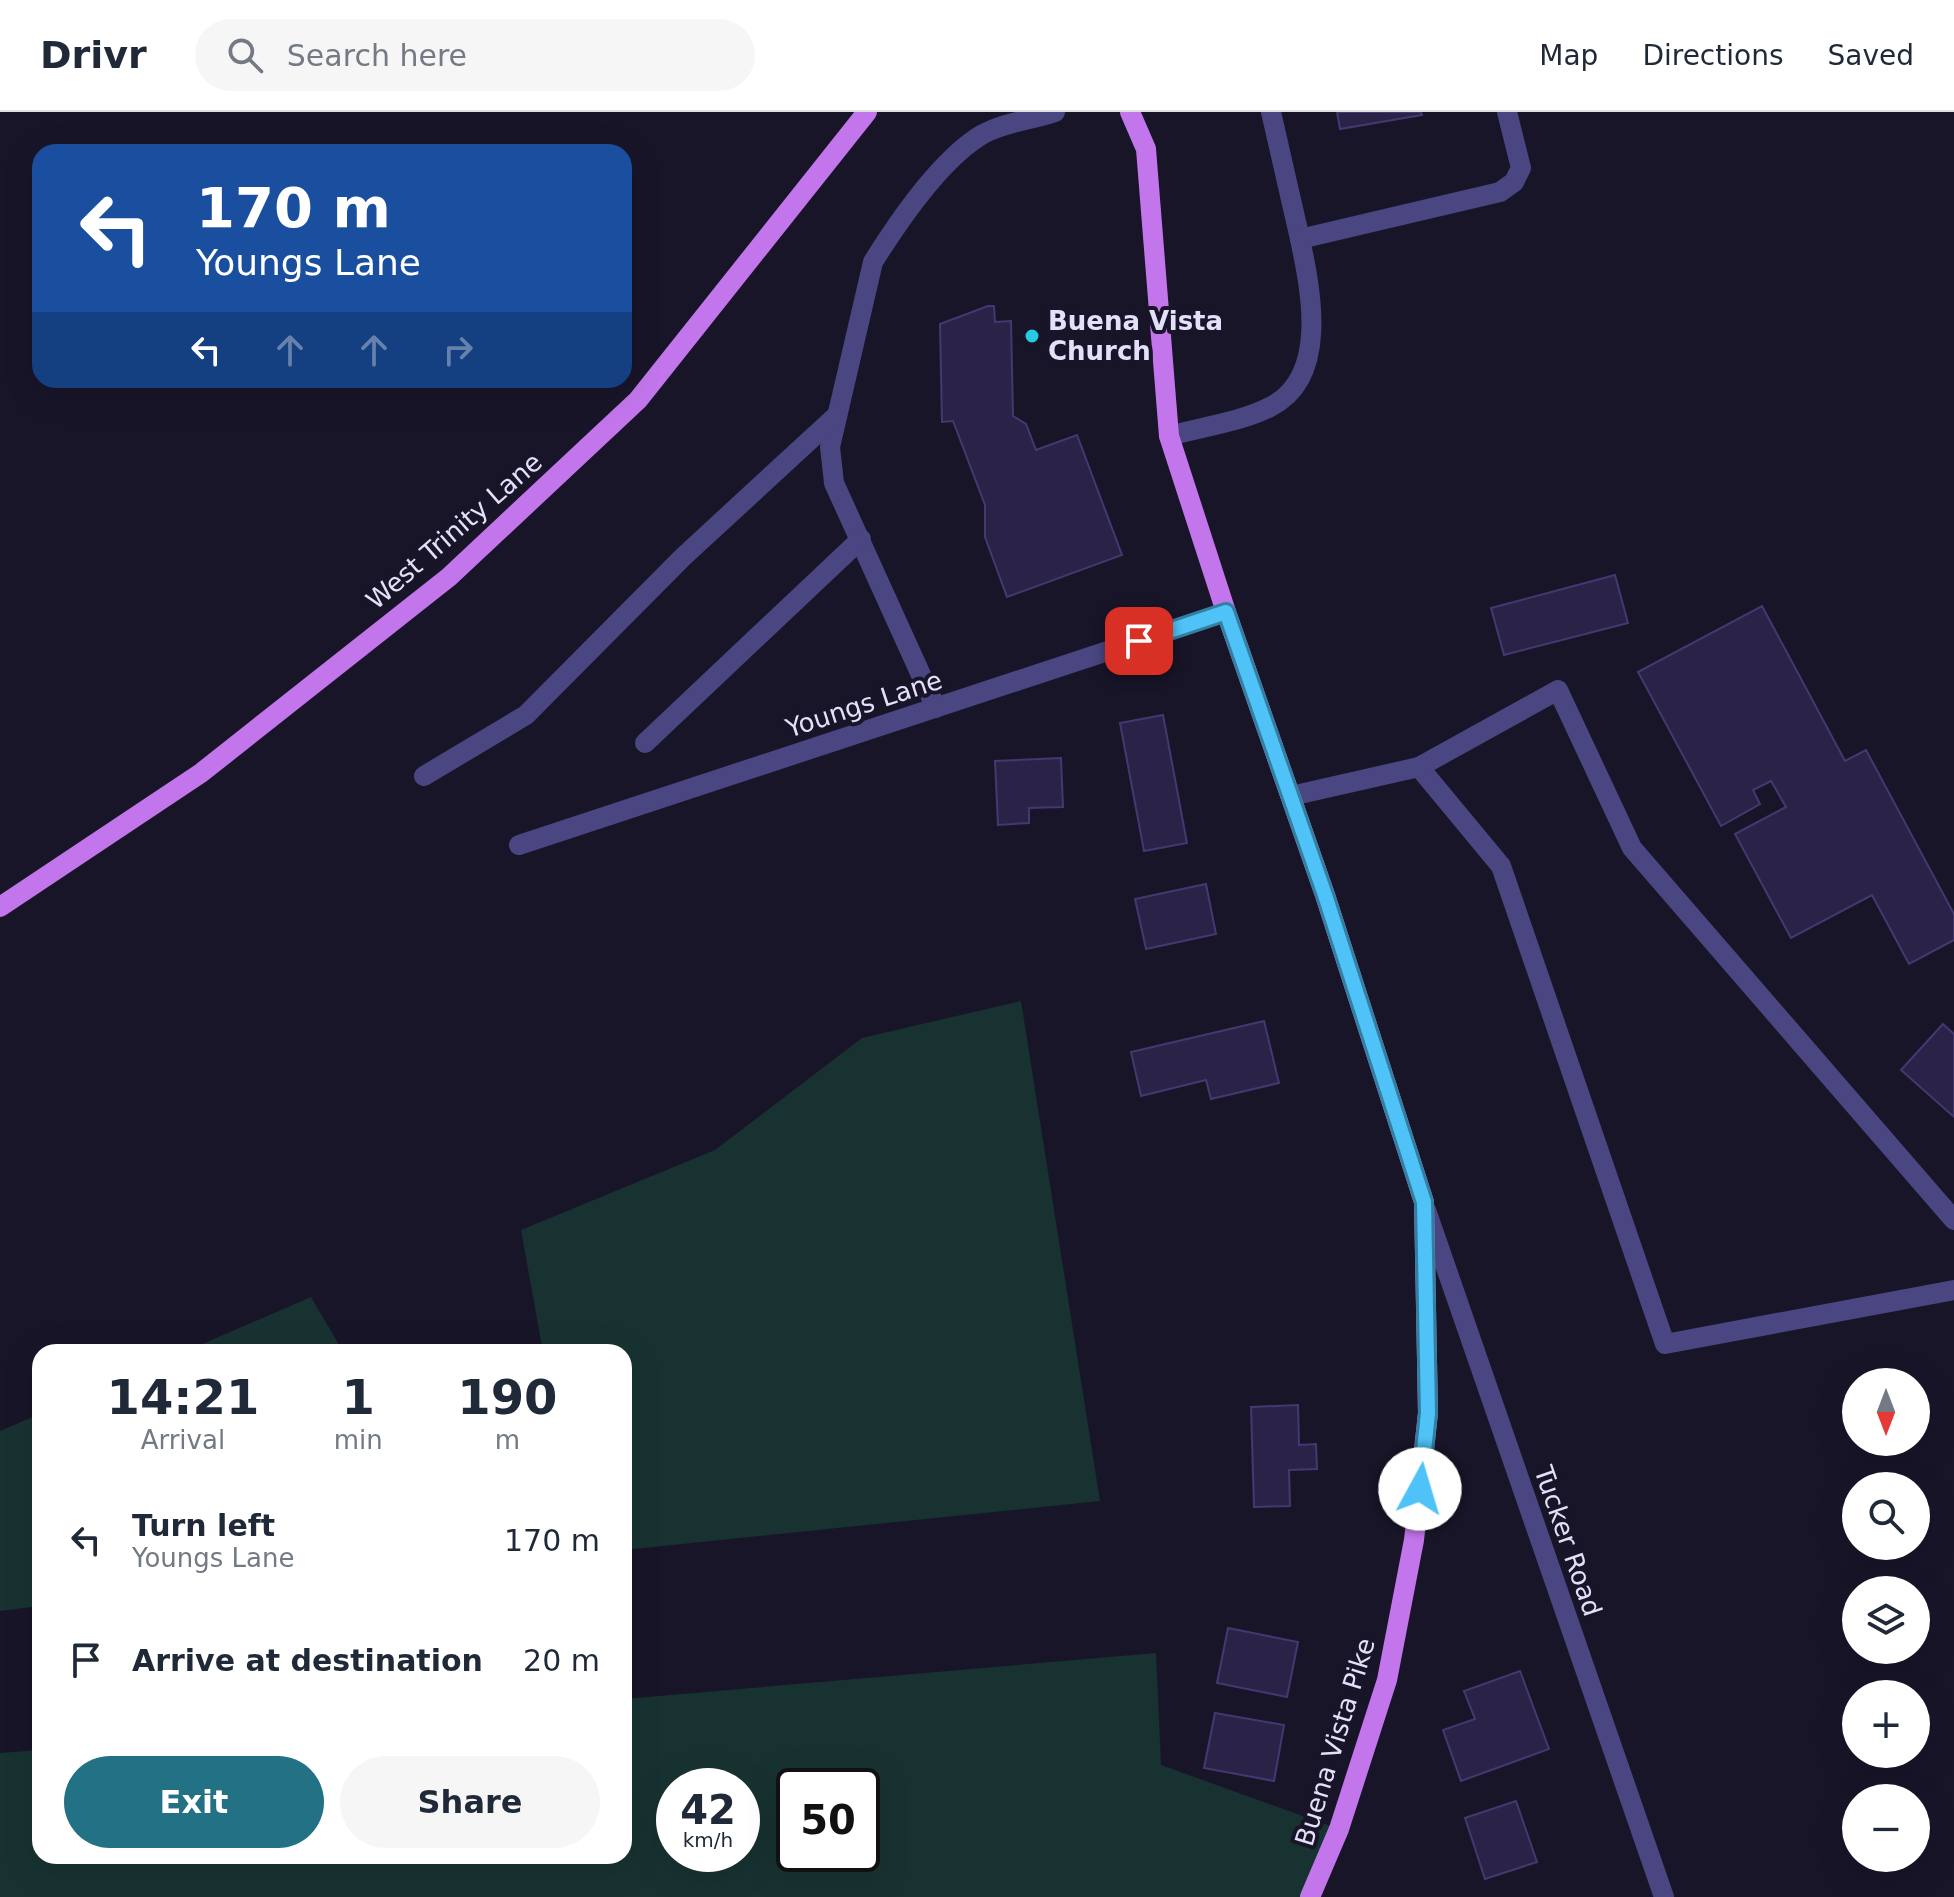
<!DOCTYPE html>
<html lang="en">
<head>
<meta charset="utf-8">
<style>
  :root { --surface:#fff; --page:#f6f6f7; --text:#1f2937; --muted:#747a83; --line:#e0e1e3; --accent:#227184 }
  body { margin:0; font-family:"DejaVu Sans",sans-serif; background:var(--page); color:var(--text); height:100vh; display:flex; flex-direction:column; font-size:30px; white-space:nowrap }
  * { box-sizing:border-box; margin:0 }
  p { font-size:26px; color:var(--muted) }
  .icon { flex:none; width:44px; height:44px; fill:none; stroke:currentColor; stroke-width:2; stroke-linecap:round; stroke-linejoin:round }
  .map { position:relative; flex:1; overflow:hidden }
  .drawer { position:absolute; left:32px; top:1232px; width:600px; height:520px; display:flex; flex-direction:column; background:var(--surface); border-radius:24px; box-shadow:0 8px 32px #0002 }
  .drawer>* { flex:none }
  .hud { position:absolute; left:32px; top:32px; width:600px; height:244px; border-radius:24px; box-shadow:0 8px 32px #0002; background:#1a4fa0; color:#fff; overflow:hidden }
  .needle { width:52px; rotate:180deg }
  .fabs { position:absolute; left:1842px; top:1256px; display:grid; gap:16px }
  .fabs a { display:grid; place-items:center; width:88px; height:88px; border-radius:50%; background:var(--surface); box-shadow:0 8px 32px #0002; font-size:40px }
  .speed { position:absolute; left:656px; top:1656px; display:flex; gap:16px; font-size:40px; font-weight:700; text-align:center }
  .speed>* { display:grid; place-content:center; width:104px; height:104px; border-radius:50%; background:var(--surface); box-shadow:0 8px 32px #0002; line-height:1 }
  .speed small { font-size:20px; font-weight:400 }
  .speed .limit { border:4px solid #111; border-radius:12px; background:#fff; color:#111 }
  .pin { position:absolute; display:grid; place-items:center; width:68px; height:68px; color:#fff; margin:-34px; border-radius:16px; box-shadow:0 4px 12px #0006 }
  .me { position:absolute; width:88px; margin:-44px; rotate:6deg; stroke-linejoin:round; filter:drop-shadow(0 0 6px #0008) }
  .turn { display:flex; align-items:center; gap:28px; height:168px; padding:0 32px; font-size:36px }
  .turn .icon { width:104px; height:104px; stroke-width:2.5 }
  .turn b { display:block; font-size:56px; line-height:68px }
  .lanes { display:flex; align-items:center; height:76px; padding:0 32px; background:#0003; justify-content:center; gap:40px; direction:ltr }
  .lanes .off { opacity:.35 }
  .eta { display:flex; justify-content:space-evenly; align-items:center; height:136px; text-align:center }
  .eta b { font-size:48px; font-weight:600; line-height:56px }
  .action { display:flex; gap:16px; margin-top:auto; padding:16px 32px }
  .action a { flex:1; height:92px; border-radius:48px; background:var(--accent); color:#fff; font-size:32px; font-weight:600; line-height:92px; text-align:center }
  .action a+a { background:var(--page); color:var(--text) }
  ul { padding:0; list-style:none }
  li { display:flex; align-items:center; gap:24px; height:120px; padding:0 32px }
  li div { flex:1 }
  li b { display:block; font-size:30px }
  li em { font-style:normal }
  header { display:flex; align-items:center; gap:48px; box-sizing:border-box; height:112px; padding:0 40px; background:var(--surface); border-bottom:2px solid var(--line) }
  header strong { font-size:38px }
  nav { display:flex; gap:44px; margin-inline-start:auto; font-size:28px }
  .search { width:560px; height:72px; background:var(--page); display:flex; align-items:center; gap:20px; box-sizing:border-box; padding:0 28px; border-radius:44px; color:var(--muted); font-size:30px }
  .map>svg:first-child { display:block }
  .green { fill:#183232; fill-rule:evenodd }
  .building { fill:#2b2347; stroke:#453870; stroke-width:2 }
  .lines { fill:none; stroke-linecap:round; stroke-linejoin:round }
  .minor { stroke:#4a4681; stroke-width:20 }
  .major { stroke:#c376ec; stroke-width:20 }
  .route-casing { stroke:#337fa1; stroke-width:20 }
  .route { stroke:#4fc3f7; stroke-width:14 }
  .poi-dot { fill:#26cae2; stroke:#191529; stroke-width:3 }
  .labels { text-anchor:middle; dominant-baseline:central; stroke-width:8; stroke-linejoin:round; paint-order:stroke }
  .poi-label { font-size:26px; font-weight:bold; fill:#e4e0fb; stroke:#191529; text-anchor:start }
  .street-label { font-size:26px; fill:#e4e0fb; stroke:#191529 }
</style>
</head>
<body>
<header>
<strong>Drivr</strong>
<div class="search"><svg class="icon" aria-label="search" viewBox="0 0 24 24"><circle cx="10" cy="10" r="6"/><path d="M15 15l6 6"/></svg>Search here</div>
<nav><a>Map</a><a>Directions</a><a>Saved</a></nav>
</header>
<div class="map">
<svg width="1954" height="1785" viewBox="0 0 1954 1785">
  <rect width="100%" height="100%" fill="#191529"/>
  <g class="green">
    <polygon points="1021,889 1100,1389 624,1438 624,1240 543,1240 521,1118 715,1038 862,926"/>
    <polygon points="311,1185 338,1231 336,1240 184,1240"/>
    <polygon points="40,1302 40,1494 0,1499 0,1319"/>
    <path d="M 1156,1541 L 1161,1653 L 1339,1717 L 1310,1785 L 0,1785 L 0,1641 L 40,1638 L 40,1744 L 624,1744 L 624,1587 ZM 674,1674 L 742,1674 L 742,1742 L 674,1742 ZM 794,1674 L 862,1674 L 862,1742 L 794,1742 Z"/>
  </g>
  <g class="building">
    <polygon points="1337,0 1421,0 1422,3 1340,17"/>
    <polygon points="988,194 994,194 995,210 1011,209 1013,304 1026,312 1036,338 1077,323 1122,443 1007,485 985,425 985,393 953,309 942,310 940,212"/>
    <polygon points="1615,463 1628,511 1504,543 1491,496"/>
    <polygon points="1762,494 1845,649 1866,638 1954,802 1954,828 1909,852 1872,783 1791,826 1735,722 1786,695 1771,669 1753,678 1760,692 1721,714 1638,560"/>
    <polygon points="1163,603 1187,731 1144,739 1120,611"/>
    <polygon points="1061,646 1063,695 1029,696 1029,711 998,713 995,649"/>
    <polygon points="1206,772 1216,822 1146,837 1135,787"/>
    <polygon points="1264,909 1279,971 1211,987 1206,968 1141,984 1131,940"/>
    <polygon points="1943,912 1954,922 1954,1005 1901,958"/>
    <polygon points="1298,1293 1299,1333 1316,1332 1317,1357 1289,1358 1290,1394 1254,1395 1251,1295"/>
    <polygon points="1228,1516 1298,1530 1287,1585 1217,1571"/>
    <polygon points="1520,1559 1549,1637 1461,1669 1443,1618 1475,1607 1464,1579"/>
    <polygon points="1215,1601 1284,1613 1274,1669 1204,1656"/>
    <polygon points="1516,1689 1537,1750 1485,1767 1465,1706"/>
  </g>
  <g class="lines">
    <g class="minor">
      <polyline points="1271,0 1300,127"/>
      <path d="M 1169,324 C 1201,315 1241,310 1270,295 C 1329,266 1311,179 1300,127 L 1500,80 L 1514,70 L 1521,56 L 1507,0"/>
      <path d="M 936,596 L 834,371 L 830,335 L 873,150 C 898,110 942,46 983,22 C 1006,10 1031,8 1055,0"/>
      <polyline points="645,631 861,427"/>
      <polyline points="1419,655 1501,754 1665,1232 1954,1178"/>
      <polyline points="424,664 526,603 683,445 836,304"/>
      <polyline points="1291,684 1419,655 1558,578 1632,736 1954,1108"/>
      <polyline points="519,733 1226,500"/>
      <polyline points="1426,1098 1664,1785"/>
    </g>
    <g class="major">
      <polyline points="1130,0 1146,37 1169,324 1226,500 1325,783 1424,1090 1428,1301 1414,1428 1387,1568 1339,1717 1310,1785"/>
      <polyline points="0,795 201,661 449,465 638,288 867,0"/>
    </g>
  </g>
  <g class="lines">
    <g class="route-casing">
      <polyline id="route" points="1139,529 1226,500 1325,783 1424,1090 1428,1301 1420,1377"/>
    </g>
    <use href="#route" class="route"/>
  </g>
  <circle class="poi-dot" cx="1032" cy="224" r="8"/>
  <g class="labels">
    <g class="poi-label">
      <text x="1048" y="209">Buena Vista<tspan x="1048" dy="30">Church</tspan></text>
    </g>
    <g class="street-label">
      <text transform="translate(454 419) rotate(-41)">West Trinity Lane</text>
      <text transform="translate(864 592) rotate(-18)">Youngs Lane</text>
      <text transform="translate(1568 1429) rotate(71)">Tucker Road</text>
      <text transform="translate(1335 1630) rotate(-73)">Buena Vista Pike</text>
    </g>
  </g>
</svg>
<div class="fabs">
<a><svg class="needle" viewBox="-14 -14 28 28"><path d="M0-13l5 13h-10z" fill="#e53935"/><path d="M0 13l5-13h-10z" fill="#747a83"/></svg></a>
<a><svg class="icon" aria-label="search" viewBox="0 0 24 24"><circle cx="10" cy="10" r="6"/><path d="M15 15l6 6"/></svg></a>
<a><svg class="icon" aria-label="layers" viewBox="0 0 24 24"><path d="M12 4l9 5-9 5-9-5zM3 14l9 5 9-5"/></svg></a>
<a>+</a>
<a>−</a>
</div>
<div class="speed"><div>42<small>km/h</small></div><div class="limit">50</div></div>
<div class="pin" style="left:1139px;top:529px;background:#d93025"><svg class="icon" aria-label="arrive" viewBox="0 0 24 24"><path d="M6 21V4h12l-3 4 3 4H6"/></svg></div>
<svg class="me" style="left:1420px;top:1377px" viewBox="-20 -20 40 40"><circle r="19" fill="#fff"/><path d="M0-13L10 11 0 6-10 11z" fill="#4fc3f7"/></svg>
<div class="hud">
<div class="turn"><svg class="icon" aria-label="left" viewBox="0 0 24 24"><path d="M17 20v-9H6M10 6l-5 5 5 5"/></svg><div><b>170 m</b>Youngs Lane</div></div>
<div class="lanes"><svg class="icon" aria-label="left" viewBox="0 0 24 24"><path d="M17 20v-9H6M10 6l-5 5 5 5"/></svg><svg class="icon off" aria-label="ahead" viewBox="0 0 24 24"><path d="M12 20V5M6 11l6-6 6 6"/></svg><svg class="icon off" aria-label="ahead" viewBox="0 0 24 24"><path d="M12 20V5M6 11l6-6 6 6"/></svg><svg class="icon off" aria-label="right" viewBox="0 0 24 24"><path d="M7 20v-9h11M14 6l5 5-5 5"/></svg></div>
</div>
<section class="drawer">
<div class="eta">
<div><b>14:21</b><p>Arrival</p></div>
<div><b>1</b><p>min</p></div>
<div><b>190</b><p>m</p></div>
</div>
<ul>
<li><svg class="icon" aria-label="left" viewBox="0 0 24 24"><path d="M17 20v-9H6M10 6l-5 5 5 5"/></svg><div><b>Turn left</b><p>Youngs Lane</p></div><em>170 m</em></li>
<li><svg class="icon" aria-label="arrive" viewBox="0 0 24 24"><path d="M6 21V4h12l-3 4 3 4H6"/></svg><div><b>Arrive at destination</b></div><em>20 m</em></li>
</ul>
<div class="action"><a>Exit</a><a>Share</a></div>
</section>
</div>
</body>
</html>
